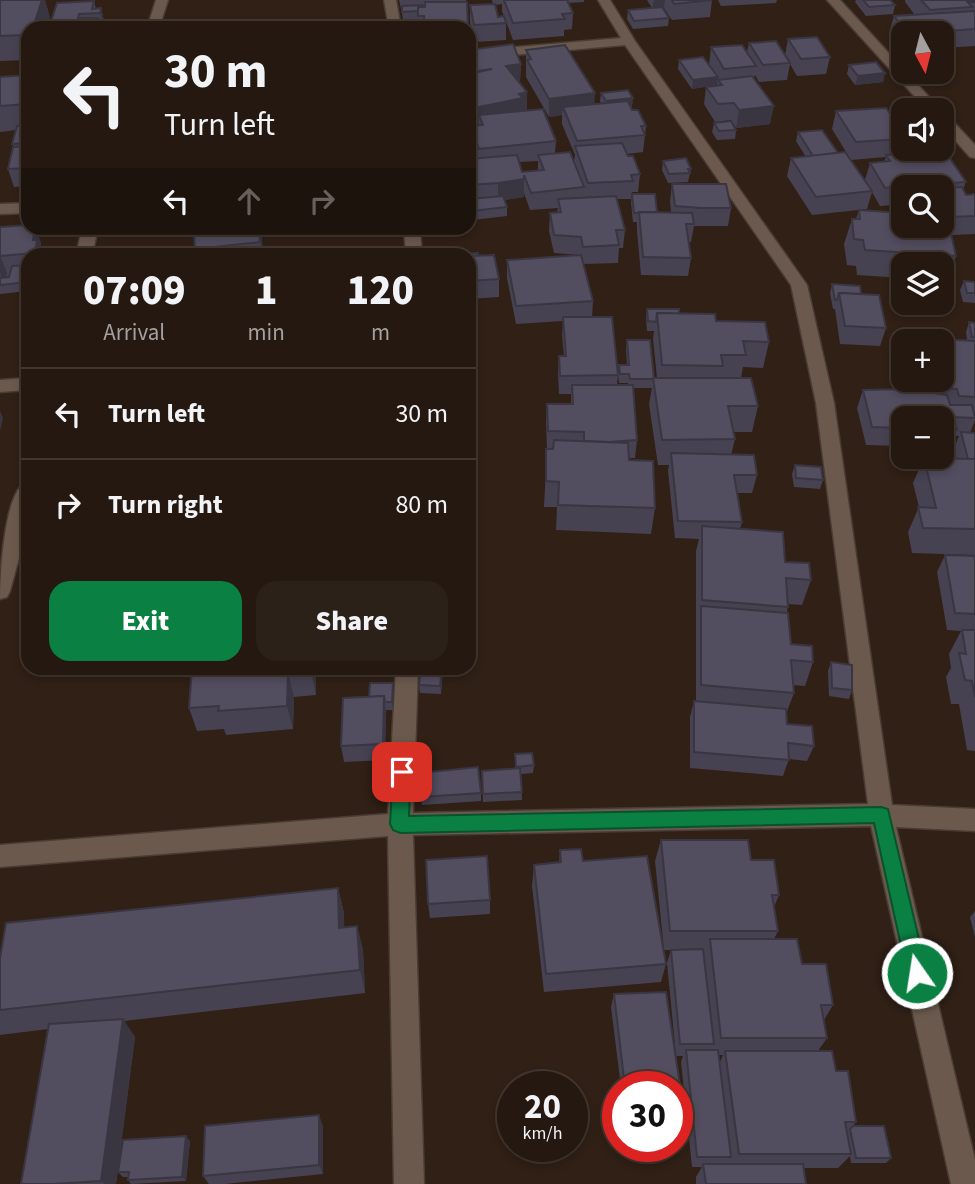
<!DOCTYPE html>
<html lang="en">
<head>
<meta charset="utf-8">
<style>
  :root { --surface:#241810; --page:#2c2119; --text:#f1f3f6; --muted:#a3a09f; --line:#413730; --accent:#0b8043 }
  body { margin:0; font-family:"Source Sans 3",sans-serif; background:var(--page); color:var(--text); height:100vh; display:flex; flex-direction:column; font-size:26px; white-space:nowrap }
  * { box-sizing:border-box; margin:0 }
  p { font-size:23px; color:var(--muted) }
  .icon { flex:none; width:38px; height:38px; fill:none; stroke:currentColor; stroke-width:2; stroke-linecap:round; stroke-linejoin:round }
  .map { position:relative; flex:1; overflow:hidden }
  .side { position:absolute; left:21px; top:248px; width:455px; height:427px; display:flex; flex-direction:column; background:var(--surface); border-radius:21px; box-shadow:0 4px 10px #0003,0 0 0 2px var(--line) }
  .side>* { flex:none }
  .hud { position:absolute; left:21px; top:21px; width:455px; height:214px; border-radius:21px; box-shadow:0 4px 10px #0003,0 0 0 2px var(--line); background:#241810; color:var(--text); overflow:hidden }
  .needle { width:46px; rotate:173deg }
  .fabs { position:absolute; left:891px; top:21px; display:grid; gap:14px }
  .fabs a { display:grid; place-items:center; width:63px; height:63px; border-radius:14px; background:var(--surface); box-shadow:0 4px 10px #0003,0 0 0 2px var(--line); font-size:35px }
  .speed { position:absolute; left:497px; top:1071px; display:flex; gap:14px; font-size:35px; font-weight:700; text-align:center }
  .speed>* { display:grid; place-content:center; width:91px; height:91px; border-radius:50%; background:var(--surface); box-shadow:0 4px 10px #0003,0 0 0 2px var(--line); line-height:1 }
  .speed small { font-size:18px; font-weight:400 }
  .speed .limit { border:10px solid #d22; background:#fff; color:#111 }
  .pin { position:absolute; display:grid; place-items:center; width:60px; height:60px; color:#fff; margin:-30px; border-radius:14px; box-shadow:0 4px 10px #0006 }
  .me { position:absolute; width:77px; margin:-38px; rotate:347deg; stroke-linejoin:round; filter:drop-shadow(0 0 5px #0008) }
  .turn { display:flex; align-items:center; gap:24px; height:147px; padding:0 28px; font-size:32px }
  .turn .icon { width:91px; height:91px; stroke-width:2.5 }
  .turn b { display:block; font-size:49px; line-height:60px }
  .lanes { display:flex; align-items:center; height:66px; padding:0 28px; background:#0003; justify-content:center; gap:35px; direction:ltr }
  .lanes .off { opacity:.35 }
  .eta { display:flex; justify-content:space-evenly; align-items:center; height:119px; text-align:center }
  .eta b { font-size:42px; font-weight:800; line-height:49px }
  .primary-button { display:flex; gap:14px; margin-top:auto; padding:14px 28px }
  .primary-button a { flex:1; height:80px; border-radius:21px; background:var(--accent); color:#fff; font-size:28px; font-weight:800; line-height:80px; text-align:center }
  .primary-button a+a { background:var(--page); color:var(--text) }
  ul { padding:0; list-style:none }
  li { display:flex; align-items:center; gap:21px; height:91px; padding:0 28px; border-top:2px solid var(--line) }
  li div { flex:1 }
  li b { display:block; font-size:26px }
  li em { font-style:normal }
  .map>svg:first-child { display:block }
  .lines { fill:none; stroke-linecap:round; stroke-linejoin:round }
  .minor-casing { stroke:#483c35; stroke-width:3 }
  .minor { fill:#6b594d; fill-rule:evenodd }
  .wall { fill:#474252; fill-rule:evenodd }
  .shaded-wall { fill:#393642 }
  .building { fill:#524d5f; stroke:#393642; stroke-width:2 }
  .route { fill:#0b8043; stroke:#07532c; stroke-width:2 }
</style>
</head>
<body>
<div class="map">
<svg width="975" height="1184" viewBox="0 0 975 1184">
  <rect width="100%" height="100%" fill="#302016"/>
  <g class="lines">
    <g class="minor-casing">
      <g id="minor">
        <polygon points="156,0 168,0 159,28 147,28"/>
        <polygon points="384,0 396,0 401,28 389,28"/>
        <polygon points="598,0 610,0 635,41 807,285 834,403 892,805 975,809 975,831 896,827 975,1160 975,1184 951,1184 871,826 413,835 424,1184 394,1184 388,836 0,867 0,845 388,814 396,668 418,668 413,813 868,804 816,403 791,285 625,45 469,59 469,51 621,38"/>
        <polygon points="827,0 840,0 941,110 927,110"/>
        <polygon points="942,114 947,115 975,145 975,158 970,157 942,126"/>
        <polygon points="28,203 28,213 0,214 0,204"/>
        <polygon points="82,228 98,228 92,256 76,256"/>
        <polygon points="404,228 420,228 422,256 406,256"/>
        <polygon points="28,378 28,390 0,392 0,380"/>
        <path d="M 28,481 L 28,525 L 10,591 L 7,597 L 0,599 C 0,576 4,488 28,481 Z"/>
      </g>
    </g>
    <use href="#minor" class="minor"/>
  </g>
  <g class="wall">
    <polygon points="0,0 45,0 50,18 28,28 28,60 0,61"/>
    <polygon points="399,0 469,0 466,0 468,28 419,28 419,20 403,20 402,13"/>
    <polygon points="492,0 584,0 584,2 568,3 573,13 572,29 564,30 564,36 513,40 502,11 502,4 495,5 498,17 506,23 506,40 474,42 470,22 470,5 493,4"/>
    <polygon points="647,0 712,0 710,17 672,20 664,8 663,8 669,18 668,26 633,29 627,19 628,10 652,8"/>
    <polygon points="718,0 777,0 776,3 721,6"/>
    <polygon points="856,0 890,0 895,5 893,14 866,16 855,2"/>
    <polygon points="905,0 975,0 975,10 971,11 975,11 975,46 942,48 942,33 903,33 902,51 889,33 894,16 915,15 905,2"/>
    <polygon points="94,1 96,9 101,8 105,25 104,28 49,28"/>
    <polygon points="788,39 830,57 826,74 797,76 790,64 787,80 759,82 755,75 754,78 770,124 736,128 731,120 715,122 704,104 706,87 717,86 717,79 716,85 692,89 678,69 679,60 709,65 711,47 747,52 749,43 785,55"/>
    <path d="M 469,50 L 521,64 L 520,81 L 518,81 L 527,92 L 527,110 L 522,111 L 556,141 L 555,153 L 574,161 L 575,155 L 562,124 L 562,115 L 549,117 L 526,77 L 526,50 L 594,104 L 601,103 L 600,101 L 601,93 L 633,98 L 632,106 L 631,107 L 632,110 L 646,126 L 643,152 L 627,154 L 640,174 L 638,192 L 632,192 L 631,199 L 617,199 L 625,230 L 623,248 L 619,248 L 618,263 L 583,264 L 593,301 L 592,317 L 618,375 L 617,385 L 628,385 L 628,383 L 619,383 L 618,374 L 619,365 L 627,365 L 626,349 L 627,340 L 654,378 L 657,378 L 653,339 L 654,331 L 647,331 L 646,318 L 647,309 L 716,321 L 769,342 L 763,368 L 743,367 L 741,378 L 758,406 L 752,432 L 733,432 L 735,439 L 731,455 L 757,475 L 752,493 L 737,493 L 742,522 L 740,529 L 811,580 L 802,605 L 788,604 L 787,613 L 791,644 L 813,662 L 805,686 L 793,685 L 794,693 L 786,714 L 787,724 L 814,746 L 807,761 L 789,759 L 783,776 L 690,768 L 690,717 L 694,701 L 696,701 L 696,551 L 699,539 L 675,538 L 668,471 L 669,465 L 658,465 L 649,404 L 652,388 L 633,388 L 637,440 L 635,458 L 629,458 L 655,508 L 651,534 L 556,530 L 557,507 L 544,507 L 547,449 L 546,422 L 547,404 L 571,404 L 571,394 L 559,394 L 558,374 L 559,356 L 564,356 L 562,335 L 563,321 L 516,324 L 507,278 L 507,260 L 579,255 L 554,253 L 549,231 L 550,213 L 557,212 L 558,208 L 530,210 L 524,193 L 524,197 L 505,200 L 507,207 L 507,216 L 472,220 L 469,208 L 469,159 L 477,159 L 473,144 L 472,126 L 479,126 L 479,124 L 469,126 ZM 538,161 L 538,170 L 522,172 L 519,162 Z"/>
    <polygon points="849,65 885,73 883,82 855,85 847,74"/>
    <polygon points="28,75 28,186 14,187 8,169 14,147 12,144 16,130 0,132 0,77"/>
    <polygon points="901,104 926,110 903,110 903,120 898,113"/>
    <path d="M 836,111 L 902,130 L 896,154 L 936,158 L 966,182 L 963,189 L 966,195 L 975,194 L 975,234 L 952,235 L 956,256 L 947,281 L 942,281 L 942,264 L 903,264 L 903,278 L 857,275 L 856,266 L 847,265 L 844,244 L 852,219 L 856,219 L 859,210 L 894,212 L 891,207 L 892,205 L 880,206 L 872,192 L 867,209 L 812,215 L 787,176 L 791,158 L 806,157 L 796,141 L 798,132 L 838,153 L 865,180 L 870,163 L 884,162 L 886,157 L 851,160 L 832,129 ZM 903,187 L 942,187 L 942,226 L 903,226 Z"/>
    <polygon points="714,123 736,130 735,139 717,140 712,132"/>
    <polygon points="663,161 691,169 688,182 668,183 662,170"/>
    <polygon points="672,184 731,208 728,226 694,226 691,242 688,242 691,258 688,276 641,275 637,230 637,222 633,222 631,203 632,194 657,212 671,212 670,201"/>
    <polygon points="0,227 41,243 41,249 43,256 28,256 28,291 0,294"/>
    <polygon points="225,228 261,228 263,256 196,256 195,249 225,231"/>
    <polygon points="469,256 478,256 499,279 499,297 469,299"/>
    <polygon points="964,281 975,282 975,303 963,302 960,290"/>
    <polygon points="832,284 861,294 886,328 880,346 840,344 835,309 833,309 830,293"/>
    <path d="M 969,322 L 975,323 L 975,420 L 970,433 L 975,433 L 975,555 L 912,553 L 908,532 L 919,507 L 913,483 L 924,458 L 956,459 L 953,450 L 959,436 L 955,436 L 950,448 L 942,447 L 942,418 L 903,418 L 903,446 L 866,445 L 857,408 L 863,390 L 928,392 L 927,385 L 902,383 L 895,355 L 901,337 L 967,340 L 966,332 ZM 903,341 L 942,341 L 942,380 L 903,380 Z"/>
    <polygon points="795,465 823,480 820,489 794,487 792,474"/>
    <polygon points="945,555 975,556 975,751 967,750 959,704 951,704 946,677 951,668 949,654 961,631 947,630 937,572"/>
    <polygon points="831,662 852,690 849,699 829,696 828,671"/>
    <polygon points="192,668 316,668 316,695 294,697 293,729 226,735 224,729 197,731 189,708"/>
    <polygon points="421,668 443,668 441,694 420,693 419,685"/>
    <polygon points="394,691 393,710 386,710 385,760 344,762 341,746 369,697"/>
    <polygon points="515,754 534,765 533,773 521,774 522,800 483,802 482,771 515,768"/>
    <polygon points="420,773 481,793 481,801 422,805"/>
    <path d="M 661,840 L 751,860 L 779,895 L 774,907 L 778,931 L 774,939 L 802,964 L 833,1005 L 824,1020 L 827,1038 L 818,1051 L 836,1071 L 856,1122 L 853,1126 L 891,1158 L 886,1163 L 851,1163 L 850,1156 L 838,1168 L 803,1168 L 806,1184 L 696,1184 L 696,1177 L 702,1167 L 692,1167 L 681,1062 L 683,1056 L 676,1056 L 667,963 L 671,950 L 664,950 L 655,861 ZM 719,1055 L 723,1055 L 720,1062 Z"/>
    <polygon points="560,850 583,861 666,964 661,982 544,992 532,886 534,865 559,863"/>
    <polygon points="338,888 344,913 344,927 357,926 363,950 365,993 124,1021 135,1037 116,1184 21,1184 48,1029 0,1035 0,958"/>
    <polygon points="490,900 490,914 430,918 428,904"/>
    <polygon points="975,911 975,937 970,917"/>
    <polygon points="666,992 687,1132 682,1142 677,1142 677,1087 621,1087 611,1007 614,994"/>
    <polygon points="323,1126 323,1174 225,1184 209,1184 203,1176"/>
    <polygon points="190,1141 186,1181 131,1184 128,1180 128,1177 123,1177 118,1172"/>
  </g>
  <g class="shaded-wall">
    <polygon points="42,0 45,0 50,18 47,28 33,28"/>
    <polygon points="654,0 665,0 664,8 652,9"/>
    <polygon points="101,8 105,25 104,28 103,28 100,13"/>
    <polygon points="98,18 101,28 97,28 96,24"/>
    <polygon points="521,64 520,81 506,83 506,66"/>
    <polygon points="885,73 883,82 855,85 858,76"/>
    <polygon points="718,77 716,85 692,89 693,80"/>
    <polygon points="527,92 527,110 479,115 479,124 469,126 469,109"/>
    <polygon points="595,93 594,110 563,107 562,115 549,117 549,99"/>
    <polygon points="633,98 632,106 605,109 606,101"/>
    <polygon points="774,106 770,124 736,128 739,110"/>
    <polygon points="524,179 524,197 498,201 498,183"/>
    <polygon points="35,228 36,228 41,243 41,249 43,256 36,256 35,253 33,240"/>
    <polygon points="259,228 261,228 263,256 260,242"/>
    <polygon points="0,255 7,273 4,284 0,273"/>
    <polygon points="0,411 3,418 0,431"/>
    <polygon points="311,668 316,668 316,695 311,671"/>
    <polygon points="442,668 443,668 441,694 440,686"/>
    <polygon points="288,673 294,697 293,729 287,706"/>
    <polygon points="393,683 394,691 393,710 392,702"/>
    <polygon points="384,696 386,713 385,760 383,744"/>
    <polygon points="338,888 344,913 345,953 339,928"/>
    <polygon points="357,926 363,950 365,993 360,970"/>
    <polygon points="123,1019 135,1037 116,1184 105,1184 101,1181"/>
    <polygon points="319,1115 323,1126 323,1174 319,1165"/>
    <polygon points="186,1136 190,1141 186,1181 182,1177"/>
  </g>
  <g class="building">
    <polygon points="0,0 42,0 33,28 28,28 28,35 0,36"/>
    <polygon points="504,0 567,0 573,13 562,14 565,19 513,23"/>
    <polygon points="672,0 712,0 674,4"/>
    <polygon points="863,0 890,0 895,5 869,7"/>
    <polygon points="921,0 966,0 972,7 930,10"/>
    <polygon points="966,0 975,0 975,2 968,2"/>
    <polygon points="94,1 92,9 101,8 100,13 79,14 78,18 98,18 96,24 87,25 87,28 49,28 57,3"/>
    <polygon points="425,2 467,2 468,28 424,28 424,16 418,16 418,7 425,7"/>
    <polygon points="495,4 498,17 504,16 506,23 474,25 470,5"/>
    <polygon points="424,5 424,7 418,7 418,11 402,12 402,6"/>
    <polygon points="662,7 669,18 634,21 628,10"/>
    <polygon points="975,11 975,29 920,33 907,33 894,16"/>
    <polygon points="817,37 830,57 801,59 788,39"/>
    <polygon points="776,41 790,63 763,65 749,43"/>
    <polygon points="513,44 521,64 506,66 527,92 519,94 523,98 469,109 469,74 492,69 469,72 469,50"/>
    <polygon points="565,45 595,93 549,99 527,60 531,59 526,50"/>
    <polygon points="742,45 756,66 724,69 711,47"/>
    <polygon points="703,57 718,77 693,80 679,60"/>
    <polygon points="876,62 885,73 858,76 849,65"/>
    <polygon points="28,75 28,104 0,106 0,77"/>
    <polygon points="752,76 774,106 739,110 734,103 718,104 706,87 722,85 718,80"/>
    <polygon points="628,90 633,98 606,101 601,93"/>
    <polygon points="628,101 632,110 638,110 646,126 641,126 645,135 577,141 563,107"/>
    <polygon points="920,102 926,110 905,110 901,104"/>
    <polygon points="886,108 902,130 895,131 901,139 856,142 836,111"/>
    <polygon points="543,109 556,141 479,149 472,126 483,125 479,115"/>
    <polygon points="731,121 736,130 719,131 714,123"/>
    <polygon points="17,126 28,126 28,143 12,144"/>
    <polygon points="822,130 838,153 813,156 798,132"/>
    <polygon points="622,143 628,156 633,156 640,174 631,175 633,181 588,183 575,146"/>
    <polygon points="28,146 28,168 8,169 13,147"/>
    <polygon points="570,152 584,187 531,193 524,175 524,179 498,183 469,185 469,159 517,155 522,172 544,170 538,155"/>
    <polygon points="845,152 872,191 816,197 791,158"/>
    <polygon points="932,152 936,158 949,157 966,182 885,188 870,163 890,161 886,155"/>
    <polygon points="686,158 691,169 688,169 690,173 669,174 663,161"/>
    <polygon points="672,184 726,184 731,208 701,208 675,206"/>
    <polygon points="962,187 966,195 975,194 975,216 948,217 947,216 942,215 942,188"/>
    <polygon points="896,190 903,190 903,202"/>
    <polygon points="632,194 655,194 657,212 639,212 639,213 634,213"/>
    <polygon points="503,196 507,207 472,211 469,199"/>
    <polygon points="616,196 625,230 616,230 619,245 583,247 581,237 554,235 550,213 561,212 558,199"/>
    <polygon points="859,210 903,213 903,226 942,226 942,215 947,216 956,256 865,250 863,240 854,239 852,219 860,219"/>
    <polygon points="639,212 692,213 694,224 686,224 691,258 643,257"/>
    <polygon points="28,225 28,228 35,228 33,240 37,240 35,253 0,256 0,227"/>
    <polygon points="225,228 259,228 260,242 195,249 194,234 225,231"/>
    <polygon points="478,253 478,256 447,256 447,254"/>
    <polygon points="494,255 499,279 469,281 469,256"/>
    <polygon points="581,255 593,301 516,306 507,260"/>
    <polygon points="28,265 28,282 0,285 0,278 9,277 12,266"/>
    <polygon points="964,281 975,282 975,293 967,293"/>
    <polygon points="832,284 860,286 861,294 839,293 837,300 835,300"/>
    <polygon points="839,293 879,295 886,328 845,326"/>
    <polygon points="647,309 679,309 679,314 657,313 656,322 648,321"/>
    <polygon points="657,313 715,314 716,321 765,322 769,342 743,341 746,355 721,355 723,366 662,365"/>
    <polygon points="563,317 612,317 618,375 560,376 559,356 566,356"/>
    <polygon points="969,322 975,323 975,337 972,337"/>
    <polygon points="901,337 975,341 975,397 959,396 957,389 939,388 937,380 942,380 942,341 903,341 903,344"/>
    <polygon points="627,340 650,340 654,379 630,379 629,374 620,374 619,365 629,365"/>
    <polygon points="653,378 751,378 758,406 728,406 735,439 662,440"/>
    <polygon points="572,385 633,385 637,440 609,442 584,441 584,432 548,431 547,404 573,404"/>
    <polygon points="907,389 947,395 950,405 972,405 975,418 954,417 957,430 942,429 942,418 903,418 903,428 872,427 863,390"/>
    <polygon points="961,432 975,433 975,459 968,459"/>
    <polygon points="554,440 628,443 629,460 653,461 655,508 558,505 559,482 546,481 546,449 553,449"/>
    <polygon points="671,453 754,455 757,475 734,475 742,522 678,521"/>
    <polygon points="924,458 975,459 975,529 923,528 918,507 936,508"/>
    <polygon points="795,465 821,467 823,480 796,478"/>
    <polygon points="702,526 783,532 785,562 809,563 811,580 786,578 788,607 702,600"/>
    <polygon points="945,555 975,556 975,614 955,613"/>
    <polygon points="701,606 788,613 791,644 812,646 813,662 791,660 794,693 701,685"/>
    <polygon points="962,630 975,630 975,697 972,681 965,680 959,653 966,654"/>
    <polygon points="831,662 852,665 852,690 832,688"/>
    <polygon points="192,668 311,668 311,671 288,673 287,706 218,711 219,706 189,708"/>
    <polygon points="421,668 442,668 440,686 419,685"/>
    <polygon points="370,683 393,683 392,702 385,702 384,696 369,697"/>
    <polygon points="384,696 383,744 341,746 343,698"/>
    <polygon points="694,701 786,709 787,724 812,726 814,746 788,743 789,760 694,752"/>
    <polygon points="532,753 534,765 516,767 515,754"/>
    <polygon points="478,767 481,793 421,797 420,773"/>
    <polygon points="520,768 522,792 483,794 482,771"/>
    <polygon points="661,840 748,840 751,860 774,860 779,895 772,895 778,931 670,931"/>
    <polygon points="581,849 583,861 647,856 666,964 546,974 534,865 561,862 560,850"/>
    <polygon points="487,856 490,900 428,904 426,860"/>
    <polygon points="338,888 339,928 357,926 360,970 0,1010 0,958 6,923"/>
    <polygon points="710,939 797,939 802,964 826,964 833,1005 821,1005 827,1038 721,1038"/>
    <polygon points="703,949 714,1044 680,1044 671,950"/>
    <polygon points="666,992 687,1132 677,1132 677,1087 625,1087 614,994"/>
    <polygon points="123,1019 101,1181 53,1184 21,1184 49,1024"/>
    <polygon points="686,1050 718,1050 731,1157 697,1157"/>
    <polygon points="725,1051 832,1051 836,1071 848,1071 856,1122 845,1122 851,1154 739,1154"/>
    <polygon points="319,1115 319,1165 203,1176 205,1126"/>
    <polygon points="853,1126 884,1126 891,1158 856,1158 850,1129"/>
    <polygon points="186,1136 182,1177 128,1180 129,1172 118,1172 123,1140"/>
    <polygon points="703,1164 803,1164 806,1184 706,1184"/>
  </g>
  <polygon class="route" points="402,764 411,772 409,816 881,807 888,809 927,973 924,980 917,983 910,980 907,973 874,823 400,833 393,830 390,824 393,772"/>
</svg>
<div class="fabs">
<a><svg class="needle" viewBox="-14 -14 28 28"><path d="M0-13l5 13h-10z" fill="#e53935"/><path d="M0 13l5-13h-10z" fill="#a3a09f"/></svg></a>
<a><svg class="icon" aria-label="sound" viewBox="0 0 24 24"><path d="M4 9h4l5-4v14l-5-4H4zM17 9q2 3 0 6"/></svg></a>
<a><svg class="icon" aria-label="search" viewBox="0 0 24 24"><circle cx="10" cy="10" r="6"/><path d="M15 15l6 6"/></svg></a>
<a><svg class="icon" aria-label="layers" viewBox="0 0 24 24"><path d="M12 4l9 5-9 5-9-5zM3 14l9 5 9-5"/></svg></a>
<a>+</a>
<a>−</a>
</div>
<div class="speed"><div>20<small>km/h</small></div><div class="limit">30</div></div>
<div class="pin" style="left:402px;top:772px;background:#d93025"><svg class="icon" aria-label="arrive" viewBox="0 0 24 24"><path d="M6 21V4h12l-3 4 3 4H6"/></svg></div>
<svg class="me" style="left:917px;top:973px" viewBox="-20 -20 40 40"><circle r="17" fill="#0b8043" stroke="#fff" stroke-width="3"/><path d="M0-11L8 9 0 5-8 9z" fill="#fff"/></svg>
<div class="hud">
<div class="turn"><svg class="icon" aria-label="left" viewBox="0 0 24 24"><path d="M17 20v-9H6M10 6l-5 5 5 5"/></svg><div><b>30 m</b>Turn left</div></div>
<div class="lanes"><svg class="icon" aria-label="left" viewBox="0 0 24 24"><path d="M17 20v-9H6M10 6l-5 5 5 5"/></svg><svg class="icon off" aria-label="ahead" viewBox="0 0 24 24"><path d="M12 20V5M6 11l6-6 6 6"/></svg><svg class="icon off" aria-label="right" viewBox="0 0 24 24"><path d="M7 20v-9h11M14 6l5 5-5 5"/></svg></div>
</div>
<section class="side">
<div class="eta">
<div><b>07:09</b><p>Arrival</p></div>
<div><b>1</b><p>min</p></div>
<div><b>120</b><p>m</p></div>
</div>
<ul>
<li><svg class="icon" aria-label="left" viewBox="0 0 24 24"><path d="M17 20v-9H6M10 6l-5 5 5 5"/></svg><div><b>Turn left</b></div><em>30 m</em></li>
<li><svg class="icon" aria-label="right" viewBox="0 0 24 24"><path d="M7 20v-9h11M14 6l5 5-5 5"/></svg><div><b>Turn right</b></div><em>80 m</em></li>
</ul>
<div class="primary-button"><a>Exit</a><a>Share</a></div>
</section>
</div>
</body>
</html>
